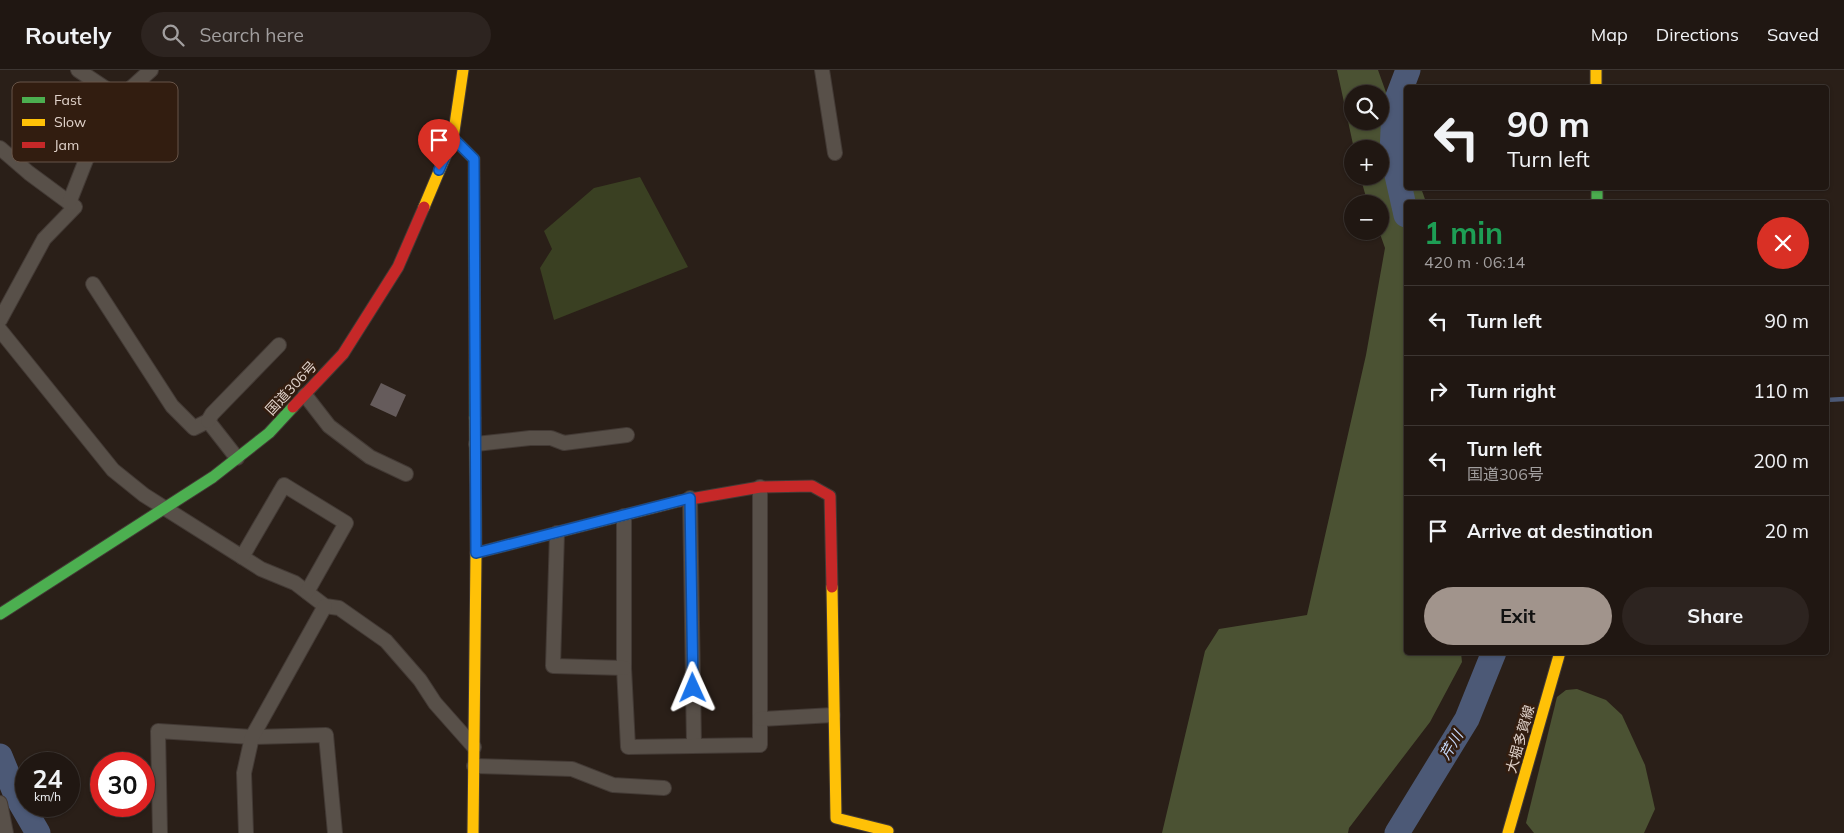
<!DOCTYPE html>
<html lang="en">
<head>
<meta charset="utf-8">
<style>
  :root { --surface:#201712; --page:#2d2420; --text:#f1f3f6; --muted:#a29f9f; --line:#3d3632; --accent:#a1948c }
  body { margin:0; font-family:Mulish,"Noto Sans JP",sans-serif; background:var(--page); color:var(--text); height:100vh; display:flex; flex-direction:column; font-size:19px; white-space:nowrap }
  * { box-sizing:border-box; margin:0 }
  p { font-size:16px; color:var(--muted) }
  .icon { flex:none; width:28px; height:28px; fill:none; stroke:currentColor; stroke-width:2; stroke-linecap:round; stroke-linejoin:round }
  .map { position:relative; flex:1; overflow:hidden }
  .panel { position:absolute; left:1404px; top:130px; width:425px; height:455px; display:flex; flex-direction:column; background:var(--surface); border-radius:5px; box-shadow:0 1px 4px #0004,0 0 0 1px var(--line) }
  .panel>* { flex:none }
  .banner { position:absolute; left:1404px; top:15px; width:425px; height:105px; border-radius:5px; box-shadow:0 1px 4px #0004,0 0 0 1px var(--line); background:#201712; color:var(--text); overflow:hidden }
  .tools { position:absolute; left:1344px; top:15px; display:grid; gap:10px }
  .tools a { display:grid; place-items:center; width:45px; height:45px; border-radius:50%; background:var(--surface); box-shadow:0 1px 4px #0004,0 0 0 1px var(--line); font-size:25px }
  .speed { position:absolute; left:15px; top:682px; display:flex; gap:10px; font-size:25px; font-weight:700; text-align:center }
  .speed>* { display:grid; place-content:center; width:65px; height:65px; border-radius:50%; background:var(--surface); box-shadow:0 1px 4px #0004,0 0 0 1px var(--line); line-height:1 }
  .speed small { font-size:12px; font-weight:400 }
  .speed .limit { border:8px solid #d22; background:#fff; color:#111 }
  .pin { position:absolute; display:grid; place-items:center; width:42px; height:42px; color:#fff; margin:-51px -21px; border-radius:50% 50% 50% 0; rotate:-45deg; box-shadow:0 0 5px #0007 }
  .pin .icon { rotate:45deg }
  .me { position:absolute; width:55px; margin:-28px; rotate:359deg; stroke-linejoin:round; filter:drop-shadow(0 0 4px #0008) }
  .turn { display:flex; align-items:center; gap:18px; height:105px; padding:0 20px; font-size:22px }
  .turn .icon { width:65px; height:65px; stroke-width:2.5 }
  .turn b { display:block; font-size:35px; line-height:42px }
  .round { display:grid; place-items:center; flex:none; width:52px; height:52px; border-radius:26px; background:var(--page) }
  .summary { display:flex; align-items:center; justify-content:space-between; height:85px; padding:0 20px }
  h1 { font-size:30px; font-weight:700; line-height:38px; color:#1e9e55 }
  .button { display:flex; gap:10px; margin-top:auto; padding:10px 20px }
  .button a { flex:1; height:58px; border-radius:30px; background:var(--accent); color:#111; font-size:20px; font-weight:700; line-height:58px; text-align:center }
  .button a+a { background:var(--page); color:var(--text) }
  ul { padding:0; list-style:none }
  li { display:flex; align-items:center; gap:15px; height:70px; padding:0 20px; border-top:1px solid var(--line) }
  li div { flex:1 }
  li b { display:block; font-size:19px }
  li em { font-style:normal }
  header { display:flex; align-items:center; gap:30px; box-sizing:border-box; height:70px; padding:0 25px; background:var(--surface); border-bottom:1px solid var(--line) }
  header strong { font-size:24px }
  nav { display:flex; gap:28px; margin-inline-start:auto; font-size:18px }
  .search { width:350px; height:45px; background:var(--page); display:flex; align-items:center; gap:12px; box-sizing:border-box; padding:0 18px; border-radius:28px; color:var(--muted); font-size:19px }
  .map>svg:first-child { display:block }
  .green { fill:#3a4022 }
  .forest { fill:#4b5233; fill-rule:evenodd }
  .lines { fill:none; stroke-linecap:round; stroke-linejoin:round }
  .stream { stroke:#4c5976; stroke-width:4.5 }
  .river { stroke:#4c5976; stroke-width:25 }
  .building { fill:#655b5b }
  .street-casing { stroke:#433a35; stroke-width:16 }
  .fast-casing { stroke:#433a35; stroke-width:13 }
  .slow-casing { stroke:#433a35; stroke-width:13 }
  .jam-casing { stroke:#433a35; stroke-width:13 }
  .street { stroke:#585049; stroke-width:14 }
  .fast { stroke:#4caf50; stroke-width:11 }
  .slow { stroke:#ffc107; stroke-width:11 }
  .jam { stroke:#c62828; stroke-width:11 }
  .route-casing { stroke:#114b97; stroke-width:12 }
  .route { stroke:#1a73e8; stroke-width:9 }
  .labels { text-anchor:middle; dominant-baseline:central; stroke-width:5; stroke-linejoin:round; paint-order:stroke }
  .street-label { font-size:14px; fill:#e1d3cb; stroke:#321d10 }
  .water-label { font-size:15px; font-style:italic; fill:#c6d9fb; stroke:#321d10 }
  .key { fill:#321d10; stroke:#675448; stroke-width:1 }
  .key-label { font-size:14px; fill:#e1d3cb }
</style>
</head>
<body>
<header>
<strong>Routely</strong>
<div class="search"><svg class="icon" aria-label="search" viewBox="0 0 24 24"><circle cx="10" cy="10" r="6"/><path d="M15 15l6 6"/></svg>Search here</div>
<nav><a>Map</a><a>Directions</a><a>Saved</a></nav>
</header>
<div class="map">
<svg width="1844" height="763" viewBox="0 0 1844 763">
  <rect width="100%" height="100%" fill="#2a1f18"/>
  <polygon class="green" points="640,107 688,197 554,250 540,198 552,179 544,161 594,118"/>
  <g class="forest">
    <path d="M 1337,0 L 1378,0 L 1406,78 L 1406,118 L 1421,118 L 1426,132 L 1406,132 L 1406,582 L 1461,583 L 1462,592 L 1430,652 L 1349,758 L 1348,763 L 1162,763 L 1205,581 L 1219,559 L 1307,545 L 1366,285 L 1385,178 L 1379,161 L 1380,161 L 1380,134 L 1368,134 L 1360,106 L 1380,106 L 1380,79 L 1354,79 ZM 1352,24 L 1380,24 L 1380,51 L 1352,51 Z"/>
    <polygon points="1577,619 1606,630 1622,645 1645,695 1655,739 1644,763 1534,763 1526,753 1557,627 1566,620"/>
  </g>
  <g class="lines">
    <polyline class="stream" points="1826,330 1844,329"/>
    <g class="river">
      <polyline points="1406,145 1392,83 1394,37 1408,0"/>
      <polyline points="0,686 16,725 38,763"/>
      <polyline points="1397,763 1467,649 1494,582"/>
    </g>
  </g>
  <polygon class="building" points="381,313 406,325 396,347 370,335"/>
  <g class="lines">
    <g class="street-casing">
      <g id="street">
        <polyline points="822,0 835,83"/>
        <polyline points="120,28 151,0"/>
        <polyline points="0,78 29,103 75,137 44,169 0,250"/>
        <polyline points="69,133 97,62 120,28 78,0"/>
        <polyline points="93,214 172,336 194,358 208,351 237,388"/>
        <polyline points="0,260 113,400 144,425 261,499 295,513 325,536 339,538 386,571 420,610 435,633 474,677"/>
        <polyline points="305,325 329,356 370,387 406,404"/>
        <polyline points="208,351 212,344 279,275"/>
        <polyline points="476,374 530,368 551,368 564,373 627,365"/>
        <polyline points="690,428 694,675"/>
        <polyline points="624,446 624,598 628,677 760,675 760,417"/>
        <polyline points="557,463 553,596 624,598"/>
        <polyline points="242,487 284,415 346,453 307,522"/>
        <polyline points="760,649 833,645"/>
        <polyline points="474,696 572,699 613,715 664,718"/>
        <polyline points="0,733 6,763"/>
        <polyline points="160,763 158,661 252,667 326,665 335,763"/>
        <polyline points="246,763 244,703 252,667 325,536"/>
      </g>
    </g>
    <g class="fast-casing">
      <g id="fast">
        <polyline points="453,68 474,89 475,348"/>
        <polyline points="1597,118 1597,132"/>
        <polyline points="0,544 213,407 269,363 293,337"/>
      </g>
    </g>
    <g class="slow-casing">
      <g id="slow">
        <polyline points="1596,0 1596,18"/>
        <polyline points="424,137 453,68 463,0"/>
        <polyline points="476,483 679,431"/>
        <polyline points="832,517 836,748 888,761"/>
        <polyline points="473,763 476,483 475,348"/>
        <polyline points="1508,763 1560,582"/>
      </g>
    </g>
    <g class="jam-casing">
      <g id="jam">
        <polyline points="293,337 343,284 398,197 424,137"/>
        <polyline points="679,431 760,417 812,416 830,426 832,517"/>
      </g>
    </g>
    <use href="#street" class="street"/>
    <use href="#fast" class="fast"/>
    <use href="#slow" class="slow"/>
    <use href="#jam" class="jam"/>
  </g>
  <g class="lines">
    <g class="route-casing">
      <polyline id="route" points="439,100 453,68 474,89 476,483 690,428 693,618"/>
    </g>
    <use href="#route" class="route"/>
  </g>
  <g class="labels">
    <g class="street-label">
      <text transform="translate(291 318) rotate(-47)">国道306号</text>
      <text transform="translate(1520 669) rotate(-74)">大堀多賀線</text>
    </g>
    <g class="water-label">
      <text transform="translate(1451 675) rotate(-59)">芹川</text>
    </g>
  </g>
  <rect x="12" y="12" width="166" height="80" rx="8" class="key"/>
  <rect x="22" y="27" width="23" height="6" fill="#4caf50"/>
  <rect x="22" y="49" width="23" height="7" fill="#ffc107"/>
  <rect x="22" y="72" width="23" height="6" fill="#c62828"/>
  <g class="key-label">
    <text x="54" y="35">Fast</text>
    <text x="54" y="57">Slow</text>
    <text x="54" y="80">Jam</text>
  </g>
</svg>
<div class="tools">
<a><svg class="icon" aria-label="search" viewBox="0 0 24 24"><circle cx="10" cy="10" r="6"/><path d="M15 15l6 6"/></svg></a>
<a>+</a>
<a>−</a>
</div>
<div class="speed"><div>24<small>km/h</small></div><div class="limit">30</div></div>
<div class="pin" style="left:439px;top:100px;background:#d93025"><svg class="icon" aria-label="arrive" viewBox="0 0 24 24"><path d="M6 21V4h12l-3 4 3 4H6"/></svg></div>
<svg class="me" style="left:693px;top:618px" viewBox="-20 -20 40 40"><path d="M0-17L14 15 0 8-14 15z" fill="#1a73e8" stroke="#fff" stroke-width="4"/></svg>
<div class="banner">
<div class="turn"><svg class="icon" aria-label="left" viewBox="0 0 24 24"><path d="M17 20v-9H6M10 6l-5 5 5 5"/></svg><div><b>90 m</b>Turn left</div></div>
</div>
<section class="panel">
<div class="summary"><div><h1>1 min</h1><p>420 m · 06:14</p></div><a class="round" style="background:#d93025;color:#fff"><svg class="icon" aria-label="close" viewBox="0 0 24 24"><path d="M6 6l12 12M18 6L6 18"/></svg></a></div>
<ul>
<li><svg class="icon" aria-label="left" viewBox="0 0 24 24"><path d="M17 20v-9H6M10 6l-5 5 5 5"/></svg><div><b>Turn left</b></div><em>90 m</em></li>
<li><svg class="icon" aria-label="right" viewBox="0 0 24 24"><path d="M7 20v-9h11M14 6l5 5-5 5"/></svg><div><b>Turn right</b></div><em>110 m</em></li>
<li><svg class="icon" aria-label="left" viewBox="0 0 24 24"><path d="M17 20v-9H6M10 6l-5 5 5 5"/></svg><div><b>Turn left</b><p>国道306号</p></div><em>200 m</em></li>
<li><svg class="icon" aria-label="arrive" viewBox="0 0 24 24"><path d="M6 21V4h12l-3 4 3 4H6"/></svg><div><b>Arrive at destination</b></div><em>20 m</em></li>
</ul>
<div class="button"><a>Exit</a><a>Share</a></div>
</section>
</div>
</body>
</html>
